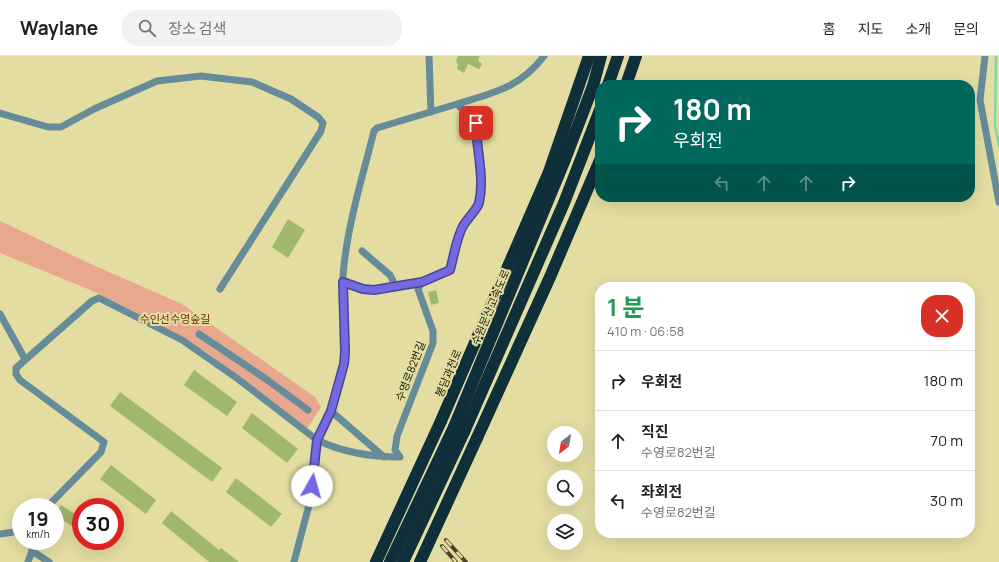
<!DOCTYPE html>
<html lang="ko">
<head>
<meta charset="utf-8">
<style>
  :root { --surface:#fff; --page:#f2f2f2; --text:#202124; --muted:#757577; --line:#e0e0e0 }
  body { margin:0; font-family:Manrope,"Noto Sans KR",sans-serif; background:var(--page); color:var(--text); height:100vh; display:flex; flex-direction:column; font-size:15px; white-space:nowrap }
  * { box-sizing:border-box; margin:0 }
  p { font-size:13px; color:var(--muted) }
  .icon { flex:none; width:22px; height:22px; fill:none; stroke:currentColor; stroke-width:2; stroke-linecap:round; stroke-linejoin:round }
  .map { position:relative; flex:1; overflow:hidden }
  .sheet { position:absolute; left:595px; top:226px; width:380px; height:256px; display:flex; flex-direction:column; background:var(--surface); border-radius:16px; box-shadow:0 4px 16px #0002 }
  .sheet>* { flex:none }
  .guide { position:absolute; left:595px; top:24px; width:380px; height:122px; border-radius:16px; box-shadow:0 4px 16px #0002; background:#00695c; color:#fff; overflow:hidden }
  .needle { width:26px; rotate:211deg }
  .tools { position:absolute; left:547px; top:370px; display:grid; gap:8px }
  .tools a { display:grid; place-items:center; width:36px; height:36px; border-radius:50%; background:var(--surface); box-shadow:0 4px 16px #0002; font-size:20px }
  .speed { position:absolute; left:12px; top:442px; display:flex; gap:8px; font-size:20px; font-weight:700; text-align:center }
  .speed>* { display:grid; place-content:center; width:52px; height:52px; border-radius:50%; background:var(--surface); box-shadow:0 4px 16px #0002; line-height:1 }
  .speed small { font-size:10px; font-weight:400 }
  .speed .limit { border:6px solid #d22; background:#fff; color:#111 }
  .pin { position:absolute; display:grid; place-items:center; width:34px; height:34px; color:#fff; margin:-17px; border-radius:8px; box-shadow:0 2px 6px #0006 }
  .me { position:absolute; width:44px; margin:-22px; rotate:7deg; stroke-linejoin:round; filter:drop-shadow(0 0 3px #0008) }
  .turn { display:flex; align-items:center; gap:14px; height:84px; padding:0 12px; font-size:18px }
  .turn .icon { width:52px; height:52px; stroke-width:2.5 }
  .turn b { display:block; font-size:28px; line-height:34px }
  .lanes { display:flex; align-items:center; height:38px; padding:0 12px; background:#0003; justify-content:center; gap:20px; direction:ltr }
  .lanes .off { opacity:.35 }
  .round { display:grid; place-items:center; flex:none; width:42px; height:42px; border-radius:16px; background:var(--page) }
  .headline { display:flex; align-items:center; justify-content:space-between; height:68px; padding:0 12px }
  h1 { font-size:24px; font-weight:700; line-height:30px; color:#1e9e55 }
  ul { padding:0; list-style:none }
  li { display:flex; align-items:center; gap:12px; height:60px; padding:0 12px; border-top:1px solid var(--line) }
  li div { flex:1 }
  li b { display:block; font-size:15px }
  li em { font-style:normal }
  header { display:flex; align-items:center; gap:24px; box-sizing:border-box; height:56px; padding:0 20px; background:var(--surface); border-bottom:1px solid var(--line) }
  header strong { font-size:19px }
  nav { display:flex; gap:22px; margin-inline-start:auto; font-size:14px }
  .search { width:280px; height:36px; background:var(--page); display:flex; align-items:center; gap:10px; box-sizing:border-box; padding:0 14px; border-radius:16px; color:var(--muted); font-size:15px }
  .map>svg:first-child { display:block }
  .green { fill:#e8a88e }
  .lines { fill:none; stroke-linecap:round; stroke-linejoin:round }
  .stream { stroke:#7ed7ae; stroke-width:2.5 }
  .building { fill:#a0b86b }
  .street { stroke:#668c9a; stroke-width:7 }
  .highway { stroke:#0f2f3a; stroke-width:12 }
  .rail-casing { stroke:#474425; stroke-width:4 }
  .rail { stroke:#e3dda2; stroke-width:2.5; stroke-dasharray:8; stroke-linecap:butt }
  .highway-bridge { stroke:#0f2f3a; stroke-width:12 }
  .route-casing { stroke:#4a4494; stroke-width:10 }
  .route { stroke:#7269e3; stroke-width:7 }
  .labels { text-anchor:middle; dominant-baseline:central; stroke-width:4; stroke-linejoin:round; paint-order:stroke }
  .street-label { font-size:11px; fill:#201e06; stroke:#e3dda2 }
  .park-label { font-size:11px; fill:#77300f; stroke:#e3dda2 }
</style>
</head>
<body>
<header>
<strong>Waylane</strong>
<div class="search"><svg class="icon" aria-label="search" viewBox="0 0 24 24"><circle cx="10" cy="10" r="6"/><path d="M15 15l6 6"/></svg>장소 검색</div>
<nav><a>홈</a><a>지도</a><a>소개</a><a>문의</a></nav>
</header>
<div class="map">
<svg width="999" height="506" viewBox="0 0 999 506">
  <rect width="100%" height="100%" fill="#e3dda2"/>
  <polygon class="green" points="0,165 93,209 182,248 315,341 321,351 307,373 205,295 95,236 0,197"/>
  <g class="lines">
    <polyline class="stream" points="996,0 995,69 999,90"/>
  </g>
  <g class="building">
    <polygon points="458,0 480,0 478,4 482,8 479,13 468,8 464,17 457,13 458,9 456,5"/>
    <polygon points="288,163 305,174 288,202 272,191"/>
    <polygon points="436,234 439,247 431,249 428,236"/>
    <polygon points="194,314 237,346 227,360 184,329"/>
    <polygon points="120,336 222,412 212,426 110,350"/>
    <polygon points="252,357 298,393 287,407 242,372"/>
    <polygon points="111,409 156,444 146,458 100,423"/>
    <polygon points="236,422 282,458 271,471 226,436"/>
    <polygon points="61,449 81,462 81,470 78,474 55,459"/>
    <polygon points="171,455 219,494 221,492 239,506 209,506 162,467"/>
  </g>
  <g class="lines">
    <g class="street">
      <polyline points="429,0 431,56"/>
      <polyline points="985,0 980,44 999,146"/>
      <path d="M 457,48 L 377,72 L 374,75 C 363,119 349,164 344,209 C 340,237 346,266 345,295 C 344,326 330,356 317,384 C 342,396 373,401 400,401 L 395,394 L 397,380 L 433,287 L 433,275 L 418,233 L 422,226 L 450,214 C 454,200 456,183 463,170 C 467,163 476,155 479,147 C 485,122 476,92 476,67 L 457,48 C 493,37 520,32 544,0"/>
      <polyline points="0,57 48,71 61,71 94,53 157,25 201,20 252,26 291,43 318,61 323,67 321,75 220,233"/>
      <polyline points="362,195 390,219 395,229"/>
      <polyline points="343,226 363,233 374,234 422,226"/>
      <polyline points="0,258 25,303"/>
      <polyline points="199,278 266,323 308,354"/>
      <polyline points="331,355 384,401"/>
      <polyline points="47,451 101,396 104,386 20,324 16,318 16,312 92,245 99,242 182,284 238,323 317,384 310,445 294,506"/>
      <polyline points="0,478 21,475"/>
      <polyline points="32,495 49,506"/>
      <polyline points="28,506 32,495 32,485"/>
    </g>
    <g class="highway">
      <polyline points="608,29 618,0"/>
      <polyline points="626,29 636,0"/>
      <polyline points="441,365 549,116 589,0"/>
      <polyline points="454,371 564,106 593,30 601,0"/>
      <polyline points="464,376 564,147 600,54"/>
      <polyline points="477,382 550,221 600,104"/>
    </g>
    <g class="rail-casing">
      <g id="rail">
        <polyline points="446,484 466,506"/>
        <polyline points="442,490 456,506"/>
      </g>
    </g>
    <use href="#rail" class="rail"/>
    <g class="highway-bridge">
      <polyline points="376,506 441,365"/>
      <polyline points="390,506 454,371"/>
      <polyline points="403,506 464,376"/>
      <polyline points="420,506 477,382"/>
    </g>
  </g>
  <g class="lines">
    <g class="route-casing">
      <path id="route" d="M 312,430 L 317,384 L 331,355 L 344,308 L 345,296 L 343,226 L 363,233 L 374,234 L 422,226 L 450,214 C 454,200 456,183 463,170 C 467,163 476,155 479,147 C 485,122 476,92 476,67"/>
    </g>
    <use href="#route" class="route"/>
  </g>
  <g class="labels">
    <g class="street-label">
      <text transform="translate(490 251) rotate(-67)">수원문산고속도로</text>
      <text transform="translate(410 315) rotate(-69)">수영로82번길</text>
      <text transform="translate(448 317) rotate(-67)">봉담과천로</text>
    </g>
    <g class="park-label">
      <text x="175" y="262">수인선수영숲길</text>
    </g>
  </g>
</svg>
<div class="tools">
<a><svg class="needle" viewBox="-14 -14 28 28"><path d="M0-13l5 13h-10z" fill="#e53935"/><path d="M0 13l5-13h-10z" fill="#757577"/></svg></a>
<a><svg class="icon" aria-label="search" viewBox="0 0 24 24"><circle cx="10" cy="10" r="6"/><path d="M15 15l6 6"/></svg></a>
<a><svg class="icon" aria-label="layers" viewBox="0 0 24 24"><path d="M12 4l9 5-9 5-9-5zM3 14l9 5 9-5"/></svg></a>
</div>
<div class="speed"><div>19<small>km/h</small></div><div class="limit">30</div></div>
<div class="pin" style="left:476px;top:67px;background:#d93025"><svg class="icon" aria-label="arrive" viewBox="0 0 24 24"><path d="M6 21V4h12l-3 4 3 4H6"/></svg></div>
<svg class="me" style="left:312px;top:430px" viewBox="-20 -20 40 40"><circle r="19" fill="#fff"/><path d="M0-13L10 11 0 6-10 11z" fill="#7269e3"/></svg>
<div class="guide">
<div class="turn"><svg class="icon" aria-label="right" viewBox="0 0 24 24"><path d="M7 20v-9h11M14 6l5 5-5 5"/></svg><div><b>180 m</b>우회전</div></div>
<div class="lanes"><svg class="icon off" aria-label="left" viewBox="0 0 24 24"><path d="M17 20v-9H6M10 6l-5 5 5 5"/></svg><svg class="icon off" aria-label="ahead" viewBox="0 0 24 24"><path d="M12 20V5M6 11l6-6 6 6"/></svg><svg class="icon off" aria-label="ahead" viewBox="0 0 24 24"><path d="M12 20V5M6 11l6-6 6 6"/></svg><svg class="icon" aria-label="right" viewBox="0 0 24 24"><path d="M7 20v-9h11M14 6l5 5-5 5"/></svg></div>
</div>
<section class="sheet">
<div class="headline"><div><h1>1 분</h1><p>410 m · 06:58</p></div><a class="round" style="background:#d93025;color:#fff"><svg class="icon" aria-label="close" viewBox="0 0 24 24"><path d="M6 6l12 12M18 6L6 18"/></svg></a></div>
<ul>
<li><svg class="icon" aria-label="right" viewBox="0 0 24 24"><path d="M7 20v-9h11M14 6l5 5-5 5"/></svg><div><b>우회전</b></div><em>180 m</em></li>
<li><svg class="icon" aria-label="ahead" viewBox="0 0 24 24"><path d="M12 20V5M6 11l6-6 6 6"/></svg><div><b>직진</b><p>수영로82번길</p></div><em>70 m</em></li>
<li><svg class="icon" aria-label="left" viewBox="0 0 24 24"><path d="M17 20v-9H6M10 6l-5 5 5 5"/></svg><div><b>좌회전</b><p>수영로82번길</p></div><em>30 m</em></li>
</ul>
</section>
</div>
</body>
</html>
